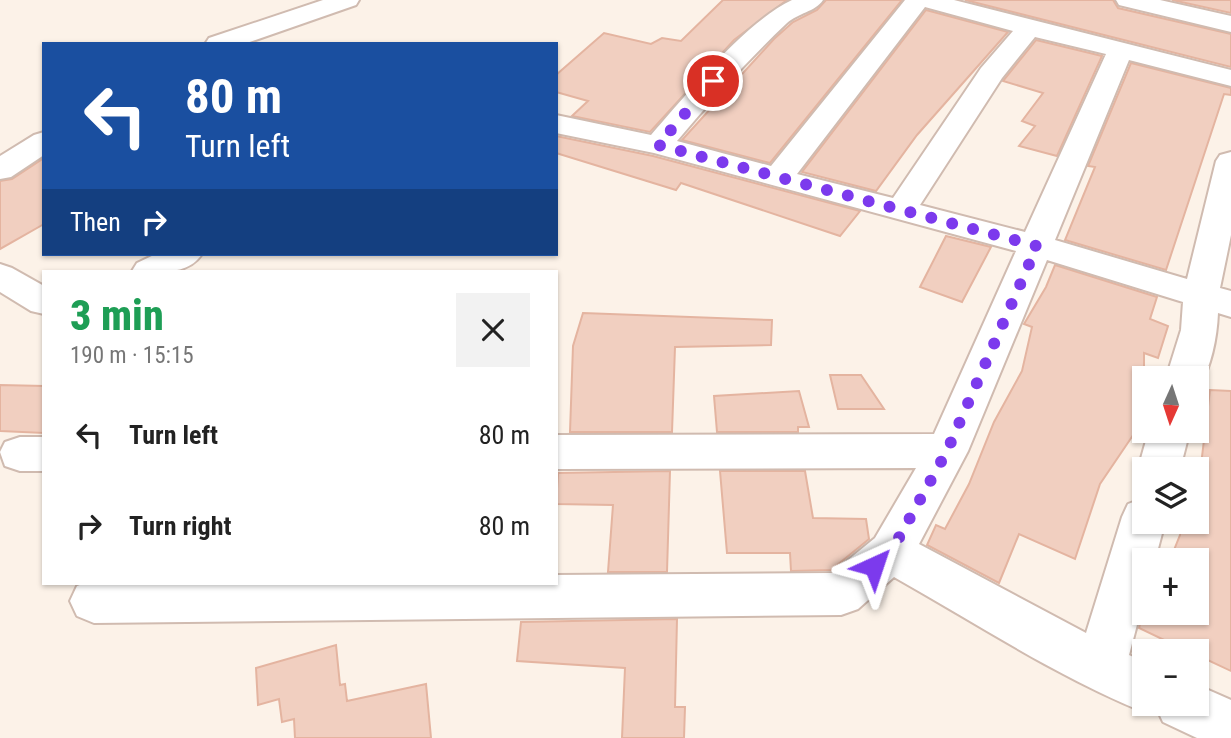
<!DOCTYPE html>
<html lang="en">
<head>
<meta charset="utf-8">
<style>
  :root { --surface:#fff; --page:#f2f2f2; --text:#222; --muted:#767676 }
  body { margin:0; font-family:"Roboto Condensed",sans-serif; background:var(--page); color:var(--text); height:100vh; display:flex; flex-direction:column; font-size:26px; white-space:nowrap }
  * { box-sizing:border-box; margin:0 }
  p { font-size:23px; color:var(--muted) }
  .icon { flex:none; width:38px; height:38px; fill:none; stroke:currentColor; stroke-width:2; stroke-linecap:round; stroke-linejoin:round }
  .map { position:relative; flex:1; overflow:hidden }
  .panel { position:absolute; left:42px; top:270px; width:516px; height:315px; display:flex; flex-direction:column; background:var(--surface); border-radius:0px; box-shadow:0 2px 5px #0004 }
  .panel>* { flex:none }
  .banner { position:absolute; left:42px; top:42px; width:516px; height:214px; border-radius:0px; box-shadow:0 2px 5px #0004; background:#1a4fa0; color:#fff; overflow:hidden }
  .needle { width:46px; rotate:183deg }
  .buttons { position:absolute; left:1132px; top:366px; display:grid; gap:14px }
  .buttons a { display:grid; place-items:center; width:77px; height:77px; border-radius:0px; background:var(--surface); box-shadow:0 2px 5px #0004; font-size:35px }
  .pin { position:absolute; display:grid; place-items:center; width:60px; height:60px; color:#fff; margin:-30px; border:4px solid #fff; border-radius:50%; box-shadow:0 2px 7px #0007 }
  .me { position:absolute; width:77px; margin:-38px; rotate:42deg; stroke-linejoin:round; filter:drop-shadow(0 0 5px #0008) }
  .turn { display:flex; align-items:center; gap:24px; height:147px; padding:0 28px; font-size:32px }
  .turn .icon { width:91px; height:91px; stroke-width:2.5 }
  .turn b { display:block; font-size:49px; line-height:60px }
  .then { display:flex; align-items:center; height:66px; padding:0 28px; background:#0003; gap:14px; font-size:26px }
  .round { display:grid; place-items:center; flex:none; width:74px; height:74px; border-radius:0px; background:var(--page) }
  .summary { display:flex; align-items:center; justify-content:space-between; height:119px; padding:0 28px }
  h1 { font-size:42px; font-weight:800; line-height:52px; color:#1e9e55 }
  ul { padding:0; list-style:none }
  li { display:flex; align-items:center; gap:21px; height:91px; padding:0 28px }
  li div { flex:1 }
  li b { display:block; font-size:26px }
  li em { font-style:normal }
  .map>svg:first-child { display:block }
  .building { fill:#f1cfc0; stroke:#e4b4a0; stroke-width:2 }
  .lines { fill:none; stroke-linecap:round; stroke-linejoin:round }
  .minor-casing { stroke:#d0bbb0; stroke-width:4 }
  .minor { fill:#fff; fill-rule:evenodd }
  .route { stroke:#7c3aed; stroke-width:12; stroke-dasharray:0 21.6 }
</style>
</head>
<body>
<div class="map">
<svg width="1231" height="738" viewBox="0 0 1231 738">
  <rect width="100%" height="100%" fill="#fcf2e8"/>
  <g class="building">
    <polygon points="723,0 787,0 734,40 650,132 572,116 588,101 556,92 556,75 604,33 651,44 662,38 681,41"/>
    <polygon points="826,0 902,0 770,163 682,140 774,39 793,22 817,10"/>
    <polygon points="965,0 1113,0 1118,8 1231,34 1231,67"/>
    <polygon points="1172,0 1231,0 1231,13"/>
    <polygon points="926,10 1008,32 917,135 876,191 802,172"/>
    <polygon points="1036,40 1102,56 1057,156 1019,146 1035,126 1022,121 1043,93 1003,81"/>
    <polygon points="1131,63 1231,88 1231,95 1224,94 1166,270 1065,240 1095,167 1088,166"/>
    <polygon points="556,136 653,156 860,211 840,236 681,183 676,190 556,153"/>
    <polygon points="44,158 44,224 0,249 0,181 12,179"/>
    <polygon points="946,236 991,247 962,302 920,287"/>
    <polygon points="1055,265 1157,297 1150,319 1168,326 1158,358 1144,353 1144,419 1100,484 1075,559 1019,534 999,583 927,545 936,525 945,529 969,484 994,422 1022,371 1032,327 1024,324 1046,287"/>
    <polygon points="583,313 772,320 771,345 675,347 672,432 570,432 573,346"/>
    <polygon points="830,375 861,375 884,409 838,409"/>
    <polygon points="0,385 44,386 44,433 0,431"/>
    <polygon points="1210,390 1231,391 1231,671 1197,655 1197,651 1187,651 1139,628 1143,612 1197,612 1197,560 1170,560 1180,535 1182,522 1197,522 1197,469 1192,469 1193,462 1201,465"/>
    <polygon points="799,391 809,427 798,427 798,432 717,432 714,396"/>
    <polygon points="670,471 667,572 608,572 613,505 556,504 558,473"/>
    <polygon points="720,471 805,471 813,518 866,519 869,539 831,570 791,571 790,553 727,553"/>
    <polygon points="677,619 675,707 685,707 684,738 622,738 625,668 517,661 521,622"/>
    <polygon points="336,645 340,685 345,684 347,701 426,684 431,738 295,738 294,719 282,722 279,699 258,705 256,668"/>
  </g>
  <g class="lines">
    <g class="minor-casing">
      <g id="minor">
        <polygon points="323,0 359,0 356,5 244,44 205,44 209,38"/>
        <path d="M 792,0 L 823,0 C 815,12 798,13 787,23 C 748,60 712,99 677,141 L 771,166 L 905,0 L 954,0 L 1231,70 L 1231,86 L 1129,60 L 1055,240 L 1187,279 L 1216,161 L 1220,155 L 1231,152 L 1231,235 L 1220,288 L 1231,291 L 1231,317 L 1218,313 C 1217,338 1211,366 1199,388 L 1197,378 L 1166,378 L 1181,330 L 1183,302 L 1047,260 L 968,451 L 919,544 L 1086,633 L 1122,517 L 1128,504 L 1144,498 L 1144,522 L 1165,522 L 1155,560 L 1144,560 L 1144,598 L 1129,655 L 1144,662 L 1144,704 L 1197,704 L 1197,685 L 1231,700 L 1231,738 L 1197,738 L 1163,722 L 1156,707 L 1144,712 C 1057,677 976,623 894,577 L 858,609 L 841,615 L 94,623 L 77,616 L 70,601 L 77,586 L 85,583 L 556,583 L 556,575 L 832,573 L 875,538 L 916,468 L 556,469 L 556,435 L 934,434 L 1016,251 L 654,153 L 556,133 L 556,115 L 651,135 C 687,94 744,23 792,0 ZM 925,7 L 1013,31 L 981,68 L 893,198 L 797,174 ZM 1035,37 L 1106,54 L 1025,232 L 920,205 L 1002,78 Z"/>
        <polygon points="1116,0 1160,0 1231,16 1231,32 1119,5"/>
        <polygon points="44,132 44,155 11,177 0,179 0,156 34,135"/>
        <path d="M 156,254 L 202,254 C 187,277 156,271 132,271 L 137,263 Z"/>
        <polygon points="0,264 12,268 44,286 44,314 31,311 0,292"/>
        <polygon points="1149,430 1190,430 1180,469 1144,469 1144,481 1138,469"/>
        <polygon points="20,437 44,437 44,471 20,471 5,466 0,452 5,442"/>
      </g>
    </g>
    <use href="#minor" class="minor"/>
  </g>
  <g class="lines">
    <polyline class="route" points="713,81 658,145 1037,246 947,451 891,552 874,566"/>
  </g>
</svg>
<div class="buttons">
<a><svg class="needle" viewBox="-14 -14 28 28"><path d="M0-13l5 13h-10z" fill="#e53935"/><path d="M0 13l5-13h-10z" fill="#767676"/></svg></a>
<a><svg class="icon" aria-label="layers" viewBox="0 0 24 24"><path d="M12 4l9 5-9 5-9-5zM3 14l9 5 9-5"/></svg></a>
<a>+</a>
<a>−</a>
</div>
<div class="pin" style="left:713px;top:81px;background:#d93025"><svg class="icon" aria-label="arrive" viewBox="0 0 24 24"><path d="M6 21V4h12l-3 4 3 4H6"/></svg></div>
<svg class="me" style="left:874px;top:566px" viewBox="-20 -20 40 40"><path d="M0-17L14 15 0 8-14 15z" fill="#7c3aed" stroke="#fff" stroke-width="4"/></svg>
<div class="banner">
<div class="turn"><svg class="icon" aria-label="left" viewBox="0 0 24 24"><path d="M17 20v-9H6M10 6l-5 5 5 5"/></svg><div><b>80 m</b>Turn left</div></div>
<div class="then">Then<svg class="icon" aria-label="right" viewBox="0 0 24 24"><path d="M7 20v-9h11M14 6l5 5-5 5"/></svg></div>
</div>
<section class="panel">
<div class="summary"><div><h1>3 min</h1><p>190 m · 15:15</p></div><a class="round"><svg class="icon" aria-label="close" viewBox="0 0 24 24"><path d="M6 6l12 12M18 6L6 18"/></svg></a></div>
<ul>
<li><svg class="icon" aria-label="left" viewBox="0 0 24 24"><path d="M17 20v-9H6M10 6l-5 5 5 5"/></svg><div><b>Turn left</b></div><em>80 m</em></li>
<li><svg class="icon" aria-label="right" viewBox="0 0 24 24"><path d="M7 20v-9h11M14 6l5 5-5 5"/></svg><div><b>Turn right</b></div><em>80 m</em></li>
</ul>
</section>
</div>
</body>
</html>
